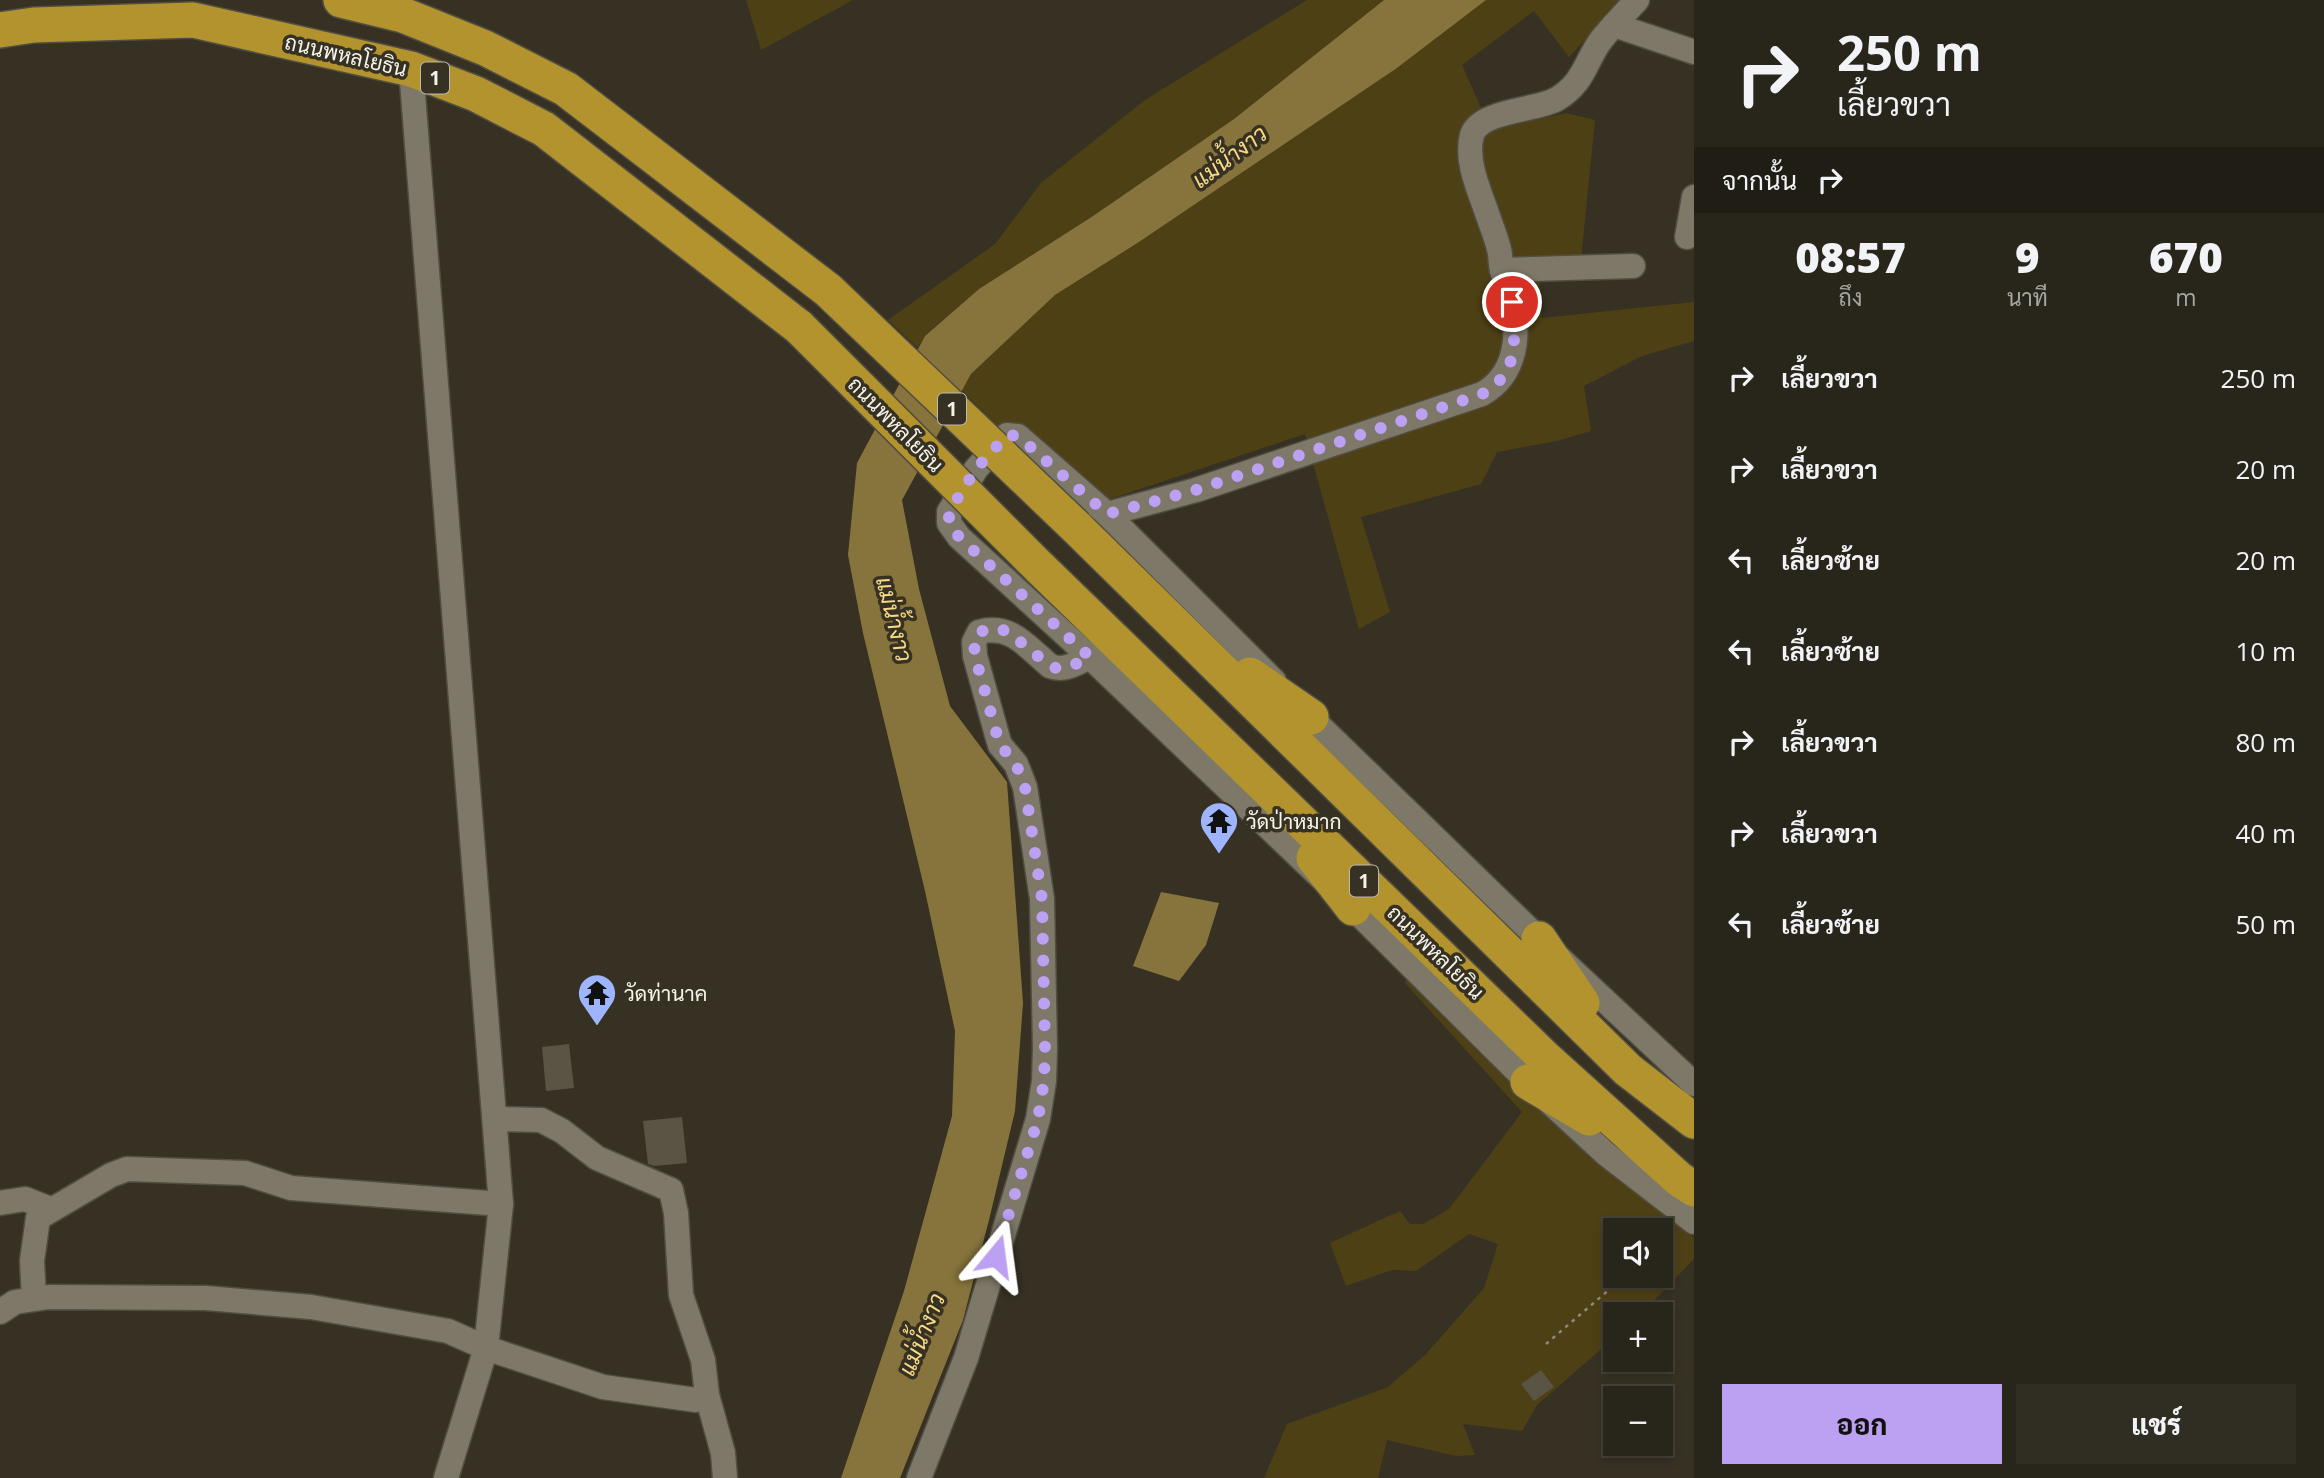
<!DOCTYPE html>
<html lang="th">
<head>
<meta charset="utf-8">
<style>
  :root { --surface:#28251a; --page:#302d23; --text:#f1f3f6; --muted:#a5a5a2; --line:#444239; --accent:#bca0f2 }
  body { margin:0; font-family:"Open Sans",Sarabun,sans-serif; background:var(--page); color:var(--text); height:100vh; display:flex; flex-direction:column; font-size:26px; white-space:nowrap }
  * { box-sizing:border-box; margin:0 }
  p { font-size:23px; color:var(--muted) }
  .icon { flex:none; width:38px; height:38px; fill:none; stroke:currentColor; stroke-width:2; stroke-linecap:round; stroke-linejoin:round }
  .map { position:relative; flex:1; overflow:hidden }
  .details { display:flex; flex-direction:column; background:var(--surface); width:630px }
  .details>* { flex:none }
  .guide { background:#28251a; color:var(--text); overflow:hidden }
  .controls { position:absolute; left:1603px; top:1218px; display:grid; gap:14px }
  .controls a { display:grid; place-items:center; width:70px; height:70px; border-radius:0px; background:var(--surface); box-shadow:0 4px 10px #0003,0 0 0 2px var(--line); font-size:35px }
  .pin { position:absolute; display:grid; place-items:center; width:60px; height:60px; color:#fff; margin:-30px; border:4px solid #fff; border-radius:50%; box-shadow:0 2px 7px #0007 }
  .me { position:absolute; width:77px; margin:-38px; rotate:16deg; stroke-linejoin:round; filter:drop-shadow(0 0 5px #0008) }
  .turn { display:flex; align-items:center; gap:24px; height:147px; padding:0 28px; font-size:32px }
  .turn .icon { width:91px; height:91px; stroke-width:2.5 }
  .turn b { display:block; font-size:49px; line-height:60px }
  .then { display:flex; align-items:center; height:66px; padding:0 28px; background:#0003; gap:14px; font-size:26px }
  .eta { display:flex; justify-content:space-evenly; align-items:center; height:119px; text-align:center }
  .eta b { font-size:42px; font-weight:800; line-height:49px }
  .button { display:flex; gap:14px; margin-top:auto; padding:14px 28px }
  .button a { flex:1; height:80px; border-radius:0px; background:var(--accent); color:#111; font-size:28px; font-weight:800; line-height:80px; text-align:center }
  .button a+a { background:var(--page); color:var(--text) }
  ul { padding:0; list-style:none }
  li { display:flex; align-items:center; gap:21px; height:91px; padding:0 28px }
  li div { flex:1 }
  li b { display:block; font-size:26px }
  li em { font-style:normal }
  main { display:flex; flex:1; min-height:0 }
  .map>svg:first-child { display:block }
  .green { fill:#4e4015; fill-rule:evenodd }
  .water { fill:#87743c }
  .building { fill:#5a5445 }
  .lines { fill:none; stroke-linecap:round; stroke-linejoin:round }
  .minor-casing { stroke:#514d41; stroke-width:27 }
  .highway-casing { stroke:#514d41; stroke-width:38 }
  .path { stroke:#8e8a7e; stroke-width:2.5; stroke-dasharray:3.5 5; stroke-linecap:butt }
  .minor { stroke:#7e7868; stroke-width:24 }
  .highway { stroke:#b2932d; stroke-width:35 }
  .highway-bridge-casing { stroke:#514d41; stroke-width:38; stroke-linecap:butt }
  .highway-bridge { stroke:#b2932d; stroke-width:35 }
  .route { stroke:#bca0f2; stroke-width:12; stroke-dasharray:0 21.6 }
  .labels { text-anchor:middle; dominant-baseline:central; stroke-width:7; stroke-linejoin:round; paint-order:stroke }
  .shield { fill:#363123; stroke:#bcb9ae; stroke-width:2 }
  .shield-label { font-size:19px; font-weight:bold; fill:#f6f3ea }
  .street-label { font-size:21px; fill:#f6f3ea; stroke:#363123 }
  .poi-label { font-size:21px; fill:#f6f3ea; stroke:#363123; text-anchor:start }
  .water-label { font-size:23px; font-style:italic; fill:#f7da85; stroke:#363123 }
</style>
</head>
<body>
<main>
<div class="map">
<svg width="1694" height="1478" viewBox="0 0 1694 1478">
  <rect width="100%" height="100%" fill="#363123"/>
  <g class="green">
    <polygon points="746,0 853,0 761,50"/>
    <polygon points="1307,0 1384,0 1234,119 1093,216 979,289 925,336 918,348 888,320 995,244 1041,183 1145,100"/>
    <polygon points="1486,0 1622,0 1569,57 1534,11 1462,65 1491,130 1566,113 1595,120 1581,259 1538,261 1542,318 1694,302 1694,341 1642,356 1584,386 1591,431 1557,441 1497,452 1481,484 1361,517 1390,612 1359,629 1305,434 1104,501 1027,426 1013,423 997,426 962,390 971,374 1055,295 1139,242 1397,68"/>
    <path d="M 1408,974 L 1627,1185 L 1694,1238 L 1694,1259 L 1641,1314 L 1615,1314 L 1615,1337 L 1537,1405 L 1522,1431 L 1463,1424 L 1475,1455 L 1456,1456 L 1387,1440 L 1378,1478 L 1264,1478 L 1287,1424 L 1388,1387 L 1425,1355 L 1484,1288 L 1498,1244 L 1469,1234 L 1416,1271 L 1392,1270 L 1346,1286 L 1330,1243 L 1400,1211 L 1410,1224 L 1423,1224 L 1449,1209 L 1522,1112 L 1405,983 ZM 1615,1230 L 1661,1230 L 1661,1276 L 1615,1276 Z"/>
  </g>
  <g class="water">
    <polygon points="1384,0 1486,0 1397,68 1139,242 1055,295 971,374 902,500 919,589 950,706 1007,782 1023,1003 1015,1111 989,1220 963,1320 900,1478 841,1478 904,1291 952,1116 955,1031 925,891 863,633 848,555 857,463 925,336 979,289 1093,216 1234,119"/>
    <polygon points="1161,892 1219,903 1206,945 1179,981 1133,966"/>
  </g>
  <g class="building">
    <polygon points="569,1044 574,1088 546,1091 542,1047"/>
    <polygon points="682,1117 687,1163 654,1166 648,1164 643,1121"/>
    <polygon points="1541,1370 1554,1387 1534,1401 1521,1384"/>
  </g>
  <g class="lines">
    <g class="minor-casing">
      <g id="minor">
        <polyline points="1614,25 1694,52"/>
        <polyline points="411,69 501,1204 486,1348 446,1478"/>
        <polyline points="1687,237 1694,197"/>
        <polyline points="1502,270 1633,266"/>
        <path d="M 1107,514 L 1196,490 L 1482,394 C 1516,375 1520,336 1512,300 C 1509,290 1504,280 1502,270 C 1500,263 1501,255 1499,249 C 1496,237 1491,225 1487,213 C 1479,190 1465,160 1472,135 C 1480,110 1536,111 1557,99 C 1584,83 1585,62 1601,40 C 1612,26 1625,13 1637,0"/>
        <polyline points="1274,681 1107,514 1018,436 1007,435 976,469 949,512 949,523 959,537 1090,657 1353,908 1528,1082 1606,1154 1694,1222"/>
        <polyline points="1300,707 1539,939 1694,1084"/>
        <polyline points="495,1119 541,1120 562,1131 597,1158 671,1190 676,1213 681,1295 703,1360 707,1395 723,1453 725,1478"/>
        <polyline points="0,1203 25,1199 50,1209"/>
        <polyline points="34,1298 32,1261 38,1218 111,1175 127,1169 245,1173 291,1188 501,1204"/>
        <polyline points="0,1312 15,1302 49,1297 206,1298 311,1307 448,1331 486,1348 603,1387 696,1400 707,1395"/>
        <path d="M 919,1478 L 966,1358 L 1038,1119 L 1044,1081 L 1045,1048 L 1042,899 L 1025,787 L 1016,764 L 1000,745 L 997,735 L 975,656 L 974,642 L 979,632 C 1011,623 1027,647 1050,666 C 1065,672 1076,663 1090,657"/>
      </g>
    </g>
    <g class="highway-casing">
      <g id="highway">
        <polyline points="341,0 403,15 485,48 566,89 828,290"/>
        <polyline points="0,30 34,25 193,20 411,69 476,94 544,129 799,327"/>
        <polyline points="1076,527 1628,1070 1694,1121"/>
        <polyline points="1039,567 1545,1058 1679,1179 1694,1189"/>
        <polyline points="1250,675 1311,717"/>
        <polyline points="1314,858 1353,908"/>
        <polyline points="1539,939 1582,1003"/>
        <polyline points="1528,1082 1589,1118"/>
      </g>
    </g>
    <g class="path">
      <polyline points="1661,1240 1668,1228"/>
      <polyline points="1546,1344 1625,1276"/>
    </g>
    <use href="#minor" class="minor"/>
    <use href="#highway" class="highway"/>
    <g class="highway-bridge-casing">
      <g id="highway-bridge">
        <polyline points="828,290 1076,527"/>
        <polyline points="799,327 1039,567"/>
      </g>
    </g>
    <use href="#highway-bridge" class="highway-bridge"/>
  </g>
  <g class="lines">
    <path class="route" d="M 996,1256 L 1038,1119 L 1044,1081 L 1045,1048 L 1042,899 L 1025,787 L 1016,764 L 1000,745 L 997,735 L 975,656 L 974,642 L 979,632 L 992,628 L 1007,631 L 1050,666 C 1065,673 1076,663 1090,657 L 959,537 L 949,523 L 949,512 L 976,469 L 1007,435 L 1018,436 L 1107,514 L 1196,490 L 1482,394 C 1520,373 1515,340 1512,302"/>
  </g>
  <defs>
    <g id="temple-pin" transform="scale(2.0125)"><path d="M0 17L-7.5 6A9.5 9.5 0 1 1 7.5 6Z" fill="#9eb4fd" stroke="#363123"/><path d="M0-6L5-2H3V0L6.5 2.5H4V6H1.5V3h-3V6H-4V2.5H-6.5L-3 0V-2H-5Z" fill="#111"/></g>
  </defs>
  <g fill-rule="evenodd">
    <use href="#temple-pin" x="1219" y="821"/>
    <use href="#temple-pin" x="597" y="993"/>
  </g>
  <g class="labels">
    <g class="shield">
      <rect x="421" y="62.5" width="28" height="31" rx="5"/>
      <rect x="938" y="393.5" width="28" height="31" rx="5"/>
      <rect x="1350" y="865.5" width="28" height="31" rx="5"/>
    </g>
    <g class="shield-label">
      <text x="435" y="78">1</text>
      <text x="952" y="409">1</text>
      <text x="1364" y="881">1</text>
    </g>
    <g class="street-label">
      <text transform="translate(346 55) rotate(13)">ถนนพหลโยธิน</text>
      <text transform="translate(896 424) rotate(45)">ถนนพหลโยธิน</text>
      <text transform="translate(1436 952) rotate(44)">ถนนพหลโยธิน</text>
    </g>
    <g class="poi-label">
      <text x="1246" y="821">วัดป่าหมาก</text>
      <text x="624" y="993">วัดท่านาค</text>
    </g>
    <g class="water-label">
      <text transform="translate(1229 156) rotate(-37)">แม่น้ำงาว</text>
      <text transform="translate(895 619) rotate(76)">แม่น้ำงาว</text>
      <text transform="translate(921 1334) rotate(-68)">แม่น้ำงาว</text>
    </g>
  </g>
</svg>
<div class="controls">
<a><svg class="icon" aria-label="sound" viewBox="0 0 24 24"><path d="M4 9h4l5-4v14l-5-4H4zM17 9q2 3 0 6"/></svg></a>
<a>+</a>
<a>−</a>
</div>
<div class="pin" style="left:1512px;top:302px;background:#d93025"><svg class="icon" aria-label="arrive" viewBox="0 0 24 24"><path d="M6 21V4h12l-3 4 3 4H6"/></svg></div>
<svg class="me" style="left:996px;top:1256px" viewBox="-20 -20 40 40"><path d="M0-17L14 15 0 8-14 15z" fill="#bca0f2" stroke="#fff" stroke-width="4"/></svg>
</div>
<section class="details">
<div class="guide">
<div class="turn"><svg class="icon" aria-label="right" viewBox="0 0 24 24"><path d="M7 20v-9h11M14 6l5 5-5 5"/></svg><div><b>250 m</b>เลี้ยวขวา</div></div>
<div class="then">จากนั้น<svg class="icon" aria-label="right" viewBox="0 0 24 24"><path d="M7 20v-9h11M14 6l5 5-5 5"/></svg></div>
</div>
<div class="eta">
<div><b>08:57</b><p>ถึง</p></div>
<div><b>9</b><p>นาที</p></div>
<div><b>670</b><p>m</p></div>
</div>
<ul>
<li><svg class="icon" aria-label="right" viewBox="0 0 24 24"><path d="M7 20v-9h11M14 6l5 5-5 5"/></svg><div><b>เลี้ยวขวา</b></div><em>250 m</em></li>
<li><svg class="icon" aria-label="right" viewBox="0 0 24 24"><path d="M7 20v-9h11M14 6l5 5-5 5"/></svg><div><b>เลี้ยวขวา</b></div><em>20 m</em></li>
<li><svg class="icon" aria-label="left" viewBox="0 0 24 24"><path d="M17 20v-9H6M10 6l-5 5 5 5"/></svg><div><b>เลี้ยวซ้าย</b></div><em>20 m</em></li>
<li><svg class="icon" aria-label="left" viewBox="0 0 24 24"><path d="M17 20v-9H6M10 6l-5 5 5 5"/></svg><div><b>เลี้ยวซ้าย</b></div><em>10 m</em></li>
<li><svg class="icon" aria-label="right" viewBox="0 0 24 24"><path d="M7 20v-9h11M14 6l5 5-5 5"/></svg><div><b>เลี้ยวขวา</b></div><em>80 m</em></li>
<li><svg class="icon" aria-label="right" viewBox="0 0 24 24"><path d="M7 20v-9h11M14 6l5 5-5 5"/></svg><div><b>เลี้ยวขวา</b></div><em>40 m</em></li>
<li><svg class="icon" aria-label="left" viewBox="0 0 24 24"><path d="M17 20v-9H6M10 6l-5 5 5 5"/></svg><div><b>เลี้ยวซ้าย</b></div><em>50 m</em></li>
</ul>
<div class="button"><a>ออก</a><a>แชร์</a></div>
</section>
</main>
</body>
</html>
